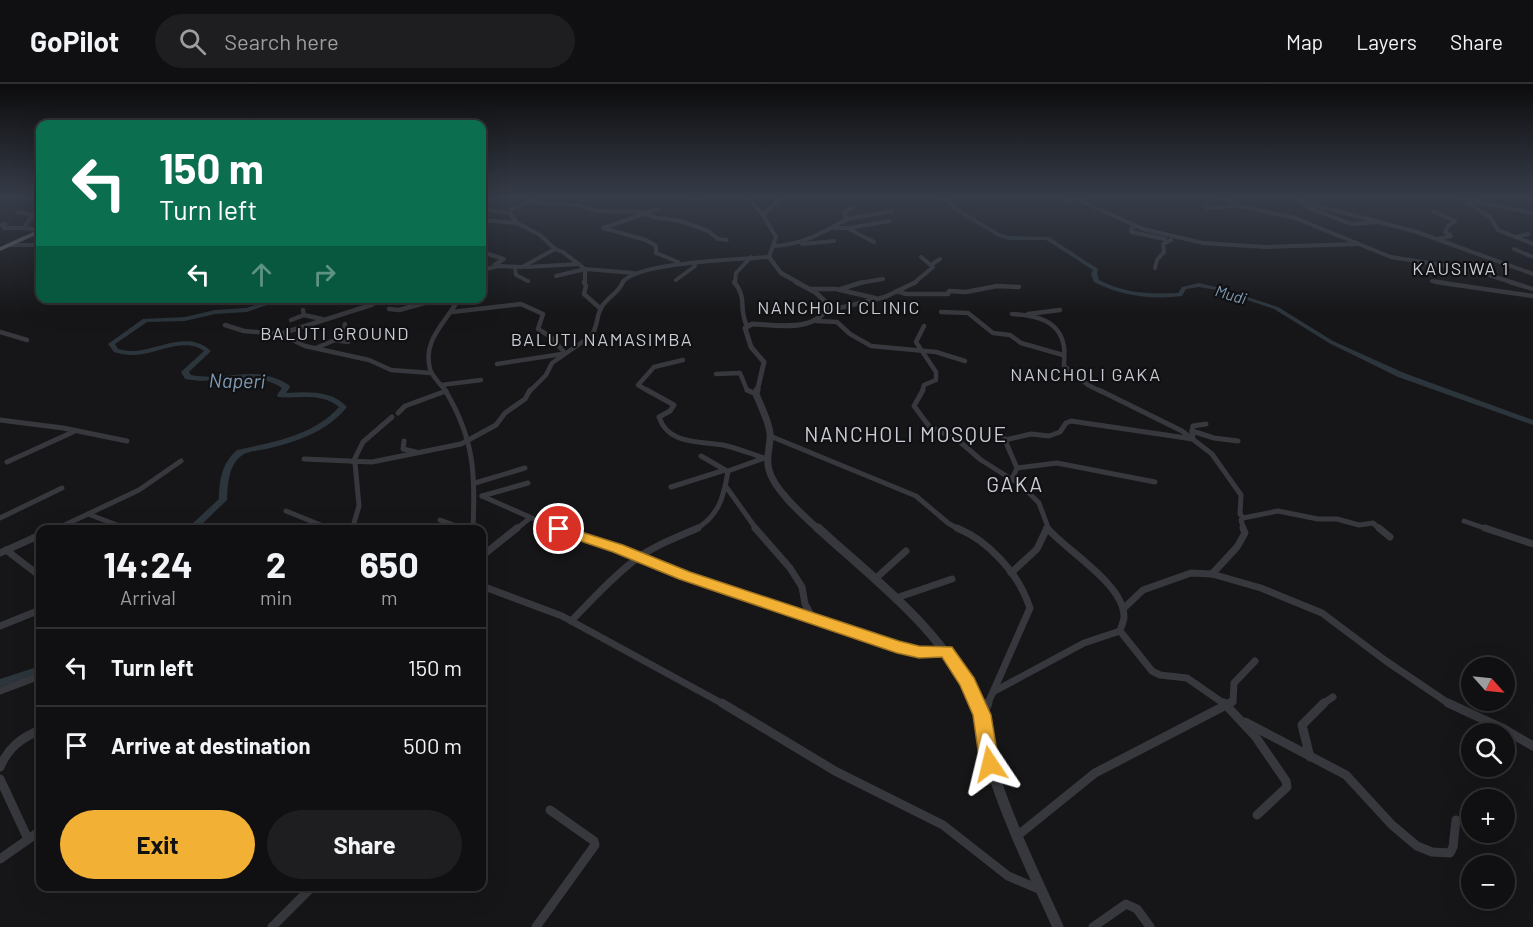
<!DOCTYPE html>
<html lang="en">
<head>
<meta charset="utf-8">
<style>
  :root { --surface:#101012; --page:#1e1e20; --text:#f1f3f6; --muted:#9c9d9f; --line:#303032; --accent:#f2b134 }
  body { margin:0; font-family:Barlow,sans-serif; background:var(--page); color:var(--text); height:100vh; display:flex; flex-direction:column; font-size:22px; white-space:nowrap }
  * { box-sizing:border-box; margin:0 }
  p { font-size:20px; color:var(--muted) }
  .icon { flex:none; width:33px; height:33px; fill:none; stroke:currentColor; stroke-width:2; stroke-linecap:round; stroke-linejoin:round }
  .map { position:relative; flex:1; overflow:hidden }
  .details { position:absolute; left:36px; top:441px; width:450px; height:366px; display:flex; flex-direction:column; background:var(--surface); border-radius:12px; box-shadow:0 6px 24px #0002,0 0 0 2px var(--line) }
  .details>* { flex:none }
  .hud { position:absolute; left:36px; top:36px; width:450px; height:183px; border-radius:12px; box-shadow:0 6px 24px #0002,0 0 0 2px var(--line); background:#0b6e4f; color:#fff; overflow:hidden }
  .needle { width:39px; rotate:117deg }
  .tools { position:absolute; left:1461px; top:573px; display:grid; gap:12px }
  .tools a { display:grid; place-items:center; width:54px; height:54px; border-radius:50%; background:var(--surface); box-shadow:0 6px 24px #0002,0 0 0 2px var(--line); font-size:30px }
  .pin { position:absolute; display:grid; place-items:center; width:51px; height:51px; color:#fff; margin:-26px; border:3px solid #fff; border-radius:50%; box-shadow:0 2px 6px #0007 }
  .me { position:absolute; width:66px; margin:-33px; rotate:350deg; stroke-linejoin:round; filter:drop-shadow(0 0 4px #0008) }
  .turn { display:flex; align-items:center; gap:21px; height:126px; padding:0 24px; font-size:27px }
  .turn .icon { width:78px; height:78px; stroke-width:2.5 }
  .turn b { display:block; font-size:42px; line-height:51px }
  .lanes { display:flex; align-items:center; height:57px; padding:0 24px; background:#0003; justify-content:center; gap:30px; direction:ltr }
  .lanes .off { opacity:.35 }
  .eta { display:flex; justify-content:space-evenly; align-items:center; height:102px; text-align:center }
  .eta b { font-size:36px; font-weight:700; line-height:42px }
  .primary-button { display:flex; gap:12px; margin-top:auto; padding:12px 24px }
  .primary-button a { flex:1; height:69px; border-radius:36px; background:var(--accent); color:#111; font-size:24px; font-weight:700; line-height:69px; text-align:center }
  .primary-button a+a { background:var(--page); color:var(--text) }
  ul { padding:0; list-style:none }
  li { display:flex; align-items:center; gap:18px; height:78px; padding:0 24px; border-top:2px solid var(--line) }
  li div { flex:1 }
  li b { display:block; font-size:22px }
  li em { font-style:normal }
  header { display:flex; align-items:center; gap:36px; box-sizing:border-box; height:84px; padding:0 30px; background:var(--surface); border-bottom:2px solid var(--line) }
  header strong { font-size:28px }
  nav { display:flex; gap:33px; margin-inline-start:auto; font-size:21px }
  .search { width:420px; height:54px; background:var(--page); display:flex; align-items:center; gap:15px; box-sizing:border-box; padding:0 21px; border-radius:33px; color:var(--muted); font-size:22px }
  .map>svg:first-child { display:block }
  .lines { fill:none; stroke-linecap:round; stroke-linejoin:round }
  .river { fill:#2c353c; fill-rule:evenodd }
  .minor-far4 { stroke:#37383d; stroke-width:4 }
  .minor-far3 { stroke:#37383d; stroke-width:4.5 }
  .minor-far2 { stroke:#37383d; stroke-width:5 }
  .minor-far1 { stroke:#37383d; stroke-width:7 }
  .minor { stroke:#37383d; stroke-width:9 }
  .tertiary-far4 { stroke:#37383d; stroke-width:4.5 }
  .tertiary-far3 { stroke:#37383d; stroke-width:5 }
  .tertiary-far2 { stroke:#37383d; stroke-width:7 }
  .tertiary-far1 { stroke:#37383d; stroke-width:9 }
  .tertiary { stroke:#37383d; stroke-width:11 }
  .trunk { fill:#5b5e65; fill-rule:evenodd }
  .route { fill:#f2b134; stroke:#9d7322; stroke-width:1.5 }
  .labels { text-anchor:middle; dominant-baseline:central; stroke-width:4.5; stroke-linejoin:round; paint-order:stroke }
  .far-water-label { font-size:16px; font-style:italic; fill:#7f9bb3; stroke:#111113 }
  .far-quarter-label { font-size:18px; letter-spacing:1.5px; fill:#c9ccd4; stroke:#111113 }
  .water-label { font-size:20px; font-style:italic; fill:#7f9bb3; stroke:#111113 }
  .quarter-label { font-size:21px; letter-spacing:1.5px; fill:#c9ccd4; stroke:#111113 }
</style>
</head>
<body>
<header>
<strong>GoPilot</strong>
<div class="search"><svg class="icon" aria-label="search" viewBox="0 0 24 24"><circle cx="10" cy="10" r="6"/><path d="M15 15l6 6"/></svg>Search here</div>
<nav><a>Map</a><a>Layers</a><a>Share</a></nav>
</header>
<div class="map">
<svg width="1533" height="843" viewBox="0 0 1533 843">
  <rect width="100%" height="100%" fill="#161618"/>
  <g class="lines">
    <g class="river">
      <path d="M 939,113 L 944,113 L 961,126 L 1001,150 L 1009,152 L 1049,153 L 1098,185 L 1097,190 L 1099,196 C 1127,210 1147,210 1178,209 L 1182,203 L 1199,199 L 1220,204 L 1278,223 L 1333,257 L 1404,289 L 1533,336 L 1533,341 L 1398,293 L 1329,259 L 1274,225 L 1217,206 L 1199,203 L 1186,205 L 1182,212 C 1151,216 1122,212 1094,198 L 1091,190 L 1093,186 L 1046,156 L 1009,156 L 997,152 L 957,128 Z"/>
      <path d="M 276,214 L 287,214 L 247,228 L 215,230 L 185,237 L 147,238 L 115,260 L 118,265 C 126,267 134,268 142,266 C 165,262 191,248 211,267 L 189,288 L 191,291 C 228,298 253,279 289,301 L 290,303 L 286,309 C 308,308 331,306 347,323 C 327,348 296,358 266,365 C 258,367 246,367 240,373 C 228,383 228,401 227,416 L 200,442 L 201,446 L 192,446 L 190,442 L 192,440 L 219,415 C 219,396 222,379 237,366 C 273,358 313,352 339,323 C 321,308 299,315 278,313 L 277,311 L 282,304 C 251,284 220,302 185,295 L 181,288 L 204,267 C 186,254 162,267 143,270 C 133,272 123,271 114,268 L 108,260 L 143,235 L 185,233 L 215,226 L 246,224 Z"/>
      <polygon points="40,582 40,590 0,603 0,595"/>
    </g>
    <g class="minor-far4">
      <polyline points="1089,113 1076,115 1143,145 1203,159 1265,163 1358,160"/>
      <polyline points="1221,113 1236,121 1295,134 1391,173 1473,186 1514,199"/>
      <polyline points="1295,113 1310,124 1351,140 1376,138"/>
      <polyline points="1458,113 1490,133 1498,146 1533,160"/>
      <polyline points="695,114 701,113"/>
      <polyline points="1463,115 1533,129"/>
      <polyline points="1066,117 1076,115"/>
      <polyline points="529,118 577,121 597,127 641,128 653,133 681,137 708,147 718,155 727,156"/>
      <polyline points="1303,118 1417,148 1533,190"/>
      <polyline points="1206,124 1234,122"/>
      <polyline points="482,125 510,129"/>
      <polyline points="658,125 603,144 646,156 656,162 656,169 678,178"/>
      <polyline points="1433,127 1455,137 1448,142 1445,148 1451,152 1438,155"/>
      <polyline points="17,128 33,131"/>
      <polyline points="40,128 30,134 24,144 40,146"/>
      <polyline points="763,131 781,113"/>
      <polyline points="847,135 892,127"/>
      <polyline points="482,136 517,139"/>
      <polyline points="0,141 5,140 4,144 24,144"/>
      <polyline points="1136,142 1131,145 1131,148 1165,155"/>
      <polyline points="834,144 849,144 890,137"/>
      <polyline points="849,145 874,158"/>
      <polyline points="1516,153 1528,150"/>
      <polyline points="802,160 834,157"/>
      <polyline points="10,161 40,161"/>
      <path d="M 773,162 C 801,161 823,149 847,135 L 844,128 L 853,123"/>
      <polyline points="555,165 563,168 585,185 585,199"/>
      <polyline points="1514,165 1533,173"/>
      <polyline points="482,168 504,175 494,181"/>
      <polyline points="931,181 940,175"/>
      <polyline points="526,183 579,180"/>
      <polyline points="515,184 516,191 528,197"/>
      <polyline points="1155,184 1157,176 1164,168 1163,160 1171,156"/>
      <polyline points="482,186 499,182 522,183 555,165 540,151 517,139 510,129 511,125 529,118 533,113"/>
      <polyline points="482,186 486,190 482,192"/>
      <polyline points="556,192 585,185 634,189"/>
      <polyline points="676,196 695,182 694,179"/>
      <polyline points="1432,197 1446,199"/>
      <path d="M 622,199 C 634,178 742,175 769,173 L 776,153 L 763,131 L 748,113"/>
      <polyline points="735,199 736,189 751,173"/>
      <polyline points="859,199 883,195"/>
      <polyline points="914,199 933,183 921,173"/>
    </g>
    <g class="minor-far3">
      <polyline points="584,198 586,202 584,210 601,225"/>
      <path d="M 734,198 C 748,214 738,225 747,242"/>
      <polyline points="1436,198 1533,212"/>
      <polyline points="1510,198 1533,205"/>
      <polyline points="811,205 836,205 875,214"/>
      <polyline points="841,205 863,198"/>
      <polyline points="897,207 906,210 948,210 949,207 966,208 997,202 1019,203"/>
      <polyline points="389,225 399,226 443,214"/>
      <polyline points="303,226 304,231 322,235"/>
      <polyline points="827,227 885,213 916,198"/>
      <polyline points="452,228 521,220 543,230 538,245 551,253 564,268"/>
      <polyline points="941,228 968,229 993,249 1010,251 1021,259 1063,271"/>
      <path d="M 1012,230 C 1035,231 1060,236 1064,263 C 1065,269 1064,276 1064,282 L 1088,301 L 1102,308"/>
      <polyline points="1028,230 1060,226"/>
      <polyline points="291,236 304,231"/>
      <polyline points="816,237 837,238 850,250 871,262 936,268 965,277"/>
      <polyline points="225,241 244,247 280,250 305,262 369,276 391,286 431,289"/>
      <polyline points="0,248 27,256"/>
      <polyline points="280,250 371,221 383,214"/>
      <polyline points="342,255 345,240"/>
      <polyline points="316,264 335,256 348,258"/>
      <polyline points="497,280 562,270"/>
      <polyline points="716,290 740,289 747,306 751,308"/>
      <polyline points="441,301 481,296"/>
      <path d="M 446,308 C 442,301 432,293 430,285 C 422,255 447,238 459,214"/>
      <path d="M 529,308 L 546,291 L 552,279 L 591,252 C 598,243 596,233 601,224 C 607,213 618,210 623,198"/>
      <polyline points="650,308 638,301 654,283 683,276"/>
      <polyline points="922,308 924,301 936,296 936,288 916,258 924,242"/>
    </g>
    <g class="minor-far2">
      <path d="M 445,306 C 475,356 475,389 473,446"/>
      <path d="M 647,306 L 674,321 L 670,327 L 659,333 C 668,361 700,357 723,361 C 737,364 751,370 764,374"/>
      <polyline points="747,306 756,310"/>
      <polyline points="923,306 914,322 929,342 959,357 981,376 1016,398"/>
      <polyline points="1099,306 1182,347 1212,370 1241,411 1240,430 1243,434 1241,436 1244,446"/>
      <polyline points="398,329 405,322 446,307"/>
      <polyline points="0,336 63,344 127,357"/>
      <polyline points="1192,347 1193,342 1206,340"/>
      <polyline points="770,352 916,412 948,439 960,446"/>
      <polyline points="1004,354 1017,384"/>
      <polyline points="1005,356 1031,350 1049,352 1060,348 1066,339 1071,337 1193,355 1192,347 1214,354 1238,357"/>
      <polyline points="404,357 403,365 416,368"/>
      <polyline points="701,372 727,387"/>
      <polyline points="304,375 372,378 461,360 496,341 505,329 525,315 530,306"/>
      <polyline points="7,378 73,348"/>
      <polyline points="353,378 363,358 392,333"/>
      <polyline points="475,399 525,384"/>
      <polyline points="671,403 725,386"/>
      <polyline points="727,404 757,446"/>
      <polyline points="482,412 559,446"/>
      <polyline points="482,412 528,399"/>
      <polyline points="286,427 333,446"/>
      <polyline points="88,430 130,446"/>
      <polyline points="0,434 62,404"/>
      <polyline points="1243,434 1278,427 1318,435 1337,435 1359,441 1373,439 1381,446"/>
      <polyline points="440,436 467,446"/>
      <polyline points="1464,437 1490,446"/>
      <polyline points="54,446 139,406 181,377"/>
      <polyline points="352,446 359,422 355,378"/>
      <polyline points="515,446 530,434"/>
      <path d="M 694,446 C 719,433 724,412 728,387 L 767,373"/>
      <polyline points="1046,446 1047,443"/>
      <polyline points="1049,446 1039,419 1013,393 1017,384 1057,379 1155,398"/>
    </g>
    <g class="minor-far1">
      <polyline points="126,444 131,446"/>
      <polyline points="329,444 334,446"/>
      <polyline points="463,444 468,446"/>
      <polyline points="554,444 897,563 919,568 946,567"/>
      <polyline points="755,444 790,484 802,503 805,520 814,536"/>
      <path d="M 957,444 C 989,457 1019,490 1030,524 L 993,608"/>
      <polyline points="1379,444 1390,453"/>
      <polyline points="1485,444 1533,460"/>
      <polyline points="53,446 57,444"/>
      <polyline points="6,466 40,492"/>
      <polyline points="0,469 40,451"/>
      <polyline points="482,472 517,444"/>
      <polyline points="1011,489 1037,465 1047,444"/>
      <polyline points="1212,490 1237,463 1245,449 1243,444"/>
      <polyline points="875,495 906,467"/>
      <polyline points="482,502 562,532 725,621"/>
      <polyline points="896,514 952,495"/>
      <polyline points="1124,524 1143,506 1191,489 1212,490 1261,504 1322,529 1386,577 1451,621"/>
      <path d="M 571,537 C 593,515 614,491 639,473 C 657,460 678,453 698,444"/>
      <polyline points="0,542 40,526"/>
      <polyline points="1120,547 1152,587 1160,591 1187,594 1226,621"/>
      <polyline points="0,607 40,592"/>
      <path d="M 987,621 L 993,608 L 1084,559 L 1120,547 C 1121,543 1124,537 1124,533 C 1125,501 1067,467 1047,444"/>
      <polyline points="1227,621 1233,618 1234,599 1255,577"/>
      <polyline points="1321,621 1333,613"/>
    </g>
    <g class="minor">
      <polyline points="722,619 835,687 943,741 1008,792 1041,806"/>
      <polyline points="1224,619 1255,652 1286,697 1287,703 1257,731"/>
      <polyline points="1448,619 1502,644 1533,662"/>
      <polyline points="983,631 988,619"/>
      <polyline points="1245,638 1346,691 1392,741 1417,762 1432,768 1450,769 1453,763 1456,736"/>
      <polyline points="1310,673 1302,641 1324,619"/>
      <path d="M 0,683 C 8,664 21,654 40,646"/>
      <polyline points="0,695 28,755"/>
      <polyline points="1017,752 1095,689 1230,619"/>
      <polyline points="0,775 40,747"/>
      <polyline points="272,843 313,802"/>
      <polyline points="536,843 595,761 594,757 550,726"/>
      <polyline points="1093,843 1126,820 1137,825 1150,843"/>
    </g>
    <polyline class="tertiary-far4" points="769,173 781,189 799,199"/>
    <path class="tertiary-far3" d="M 757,308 L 764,278 L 751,263 L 745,244 L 752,240 C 778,241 816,249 829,221 L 815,208 L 796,198"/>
    <path class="tertiary-far2" d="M 757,306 L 756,310 C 761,323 768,335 770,349 C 771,362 765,373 769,386 C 774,406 804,432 819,446"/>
    <path class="tertiary-far1" d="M 818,444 C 878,499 942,545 977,621"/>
    <path class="tertiary" d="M 977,619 C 986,639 984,661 991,682 C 1008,737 1034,790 1058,843"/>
    <polygon class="trunk" points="38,146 40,146 40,149 0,167 0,163"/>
  </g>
  <linearGradient id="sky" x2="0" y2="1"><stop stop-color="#0c0c0d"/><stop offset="0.49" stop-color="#363c48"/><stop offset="1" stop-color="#363c48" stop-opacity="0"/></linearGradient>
  <rect width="1533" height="231" fill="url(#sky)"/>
  <polygon class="route" points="559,441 623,461 690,488 899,557 919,562 952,563 974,594 991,631 999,680 997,685 990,688 983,685 980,680 973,631 960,601 942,573 919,574 897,569 679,495 613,468 554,448 552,445"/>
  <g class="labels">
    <g class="far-water-label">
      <text transform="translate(1231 210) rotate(16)">Mudi</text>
    </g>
    <g class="far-quarter-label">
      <text x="1461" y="184">KAUSIWA 1</text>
      <text x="839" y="223">NANCHOLI CLINIC</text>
      <text x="335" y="249">BALUTI GROUND</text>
      <text x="602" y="255">BALUTI NAMASIMBA</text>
      <text x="1086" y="290">NANCHOLI GAKA</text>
    </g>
    <g class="water-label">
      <text transform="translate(237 296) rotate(1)">Naperi</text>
    </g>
    <g class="quarter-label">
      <text x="906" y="349">NANCHOLI MOSQUE</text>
      <text x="1015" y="399">GAKA</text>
    </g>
  </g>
</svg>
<div class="tools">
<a><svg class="needle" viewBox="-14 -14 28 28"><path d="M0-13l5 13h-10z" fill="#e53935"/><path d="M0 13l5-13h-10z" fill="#9c9d9f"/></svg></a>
<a><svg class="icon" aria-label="search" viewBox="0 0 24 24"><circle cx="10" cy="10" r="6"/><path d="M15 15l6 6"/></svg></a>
<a>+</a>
<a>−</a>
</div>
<div class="pin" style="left:559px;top:445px;background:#d93025"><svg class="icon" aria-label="arrive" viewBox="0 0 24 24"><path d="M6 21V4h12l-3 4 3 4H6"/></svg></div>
<svg class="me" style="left:990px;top:680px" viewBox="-20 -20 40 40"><path d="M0-17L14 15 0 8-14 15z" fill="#f2b134" stroke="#fff" stroke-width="4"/></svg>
<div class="hud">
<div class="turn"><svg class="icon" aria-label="left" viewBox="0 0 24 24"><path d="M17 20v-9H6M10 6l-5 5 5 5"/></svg><div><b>150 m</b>Turn left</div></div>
<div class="lanes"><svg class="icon" aria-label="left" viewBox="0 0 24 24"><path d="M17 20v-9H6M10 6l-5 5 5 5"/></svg><svg class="icon off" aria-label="ahead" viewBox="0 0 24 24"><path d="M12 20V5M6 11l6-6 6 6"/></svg><svg class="icon off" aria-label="right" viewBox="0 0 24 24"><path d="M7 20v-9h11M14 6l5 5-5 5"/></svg></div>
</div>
<section class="details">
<div class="eta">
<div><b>14:24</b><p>Arrival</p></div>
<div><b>2</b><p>min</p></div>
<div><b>650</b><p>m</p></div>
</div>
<ul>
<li><svg class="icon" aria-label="left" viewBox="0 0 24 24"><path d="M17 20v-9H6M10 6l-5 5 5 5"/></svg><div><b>Turn left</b></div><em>150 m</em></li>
<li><svg class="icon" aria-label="arrive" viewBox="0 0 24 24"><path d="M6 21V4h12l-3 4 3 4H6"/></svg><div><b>Arrive at destination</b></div><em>500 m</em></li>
</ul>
<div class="primary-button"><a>Exit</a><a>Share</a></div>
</section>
</div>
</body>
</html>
